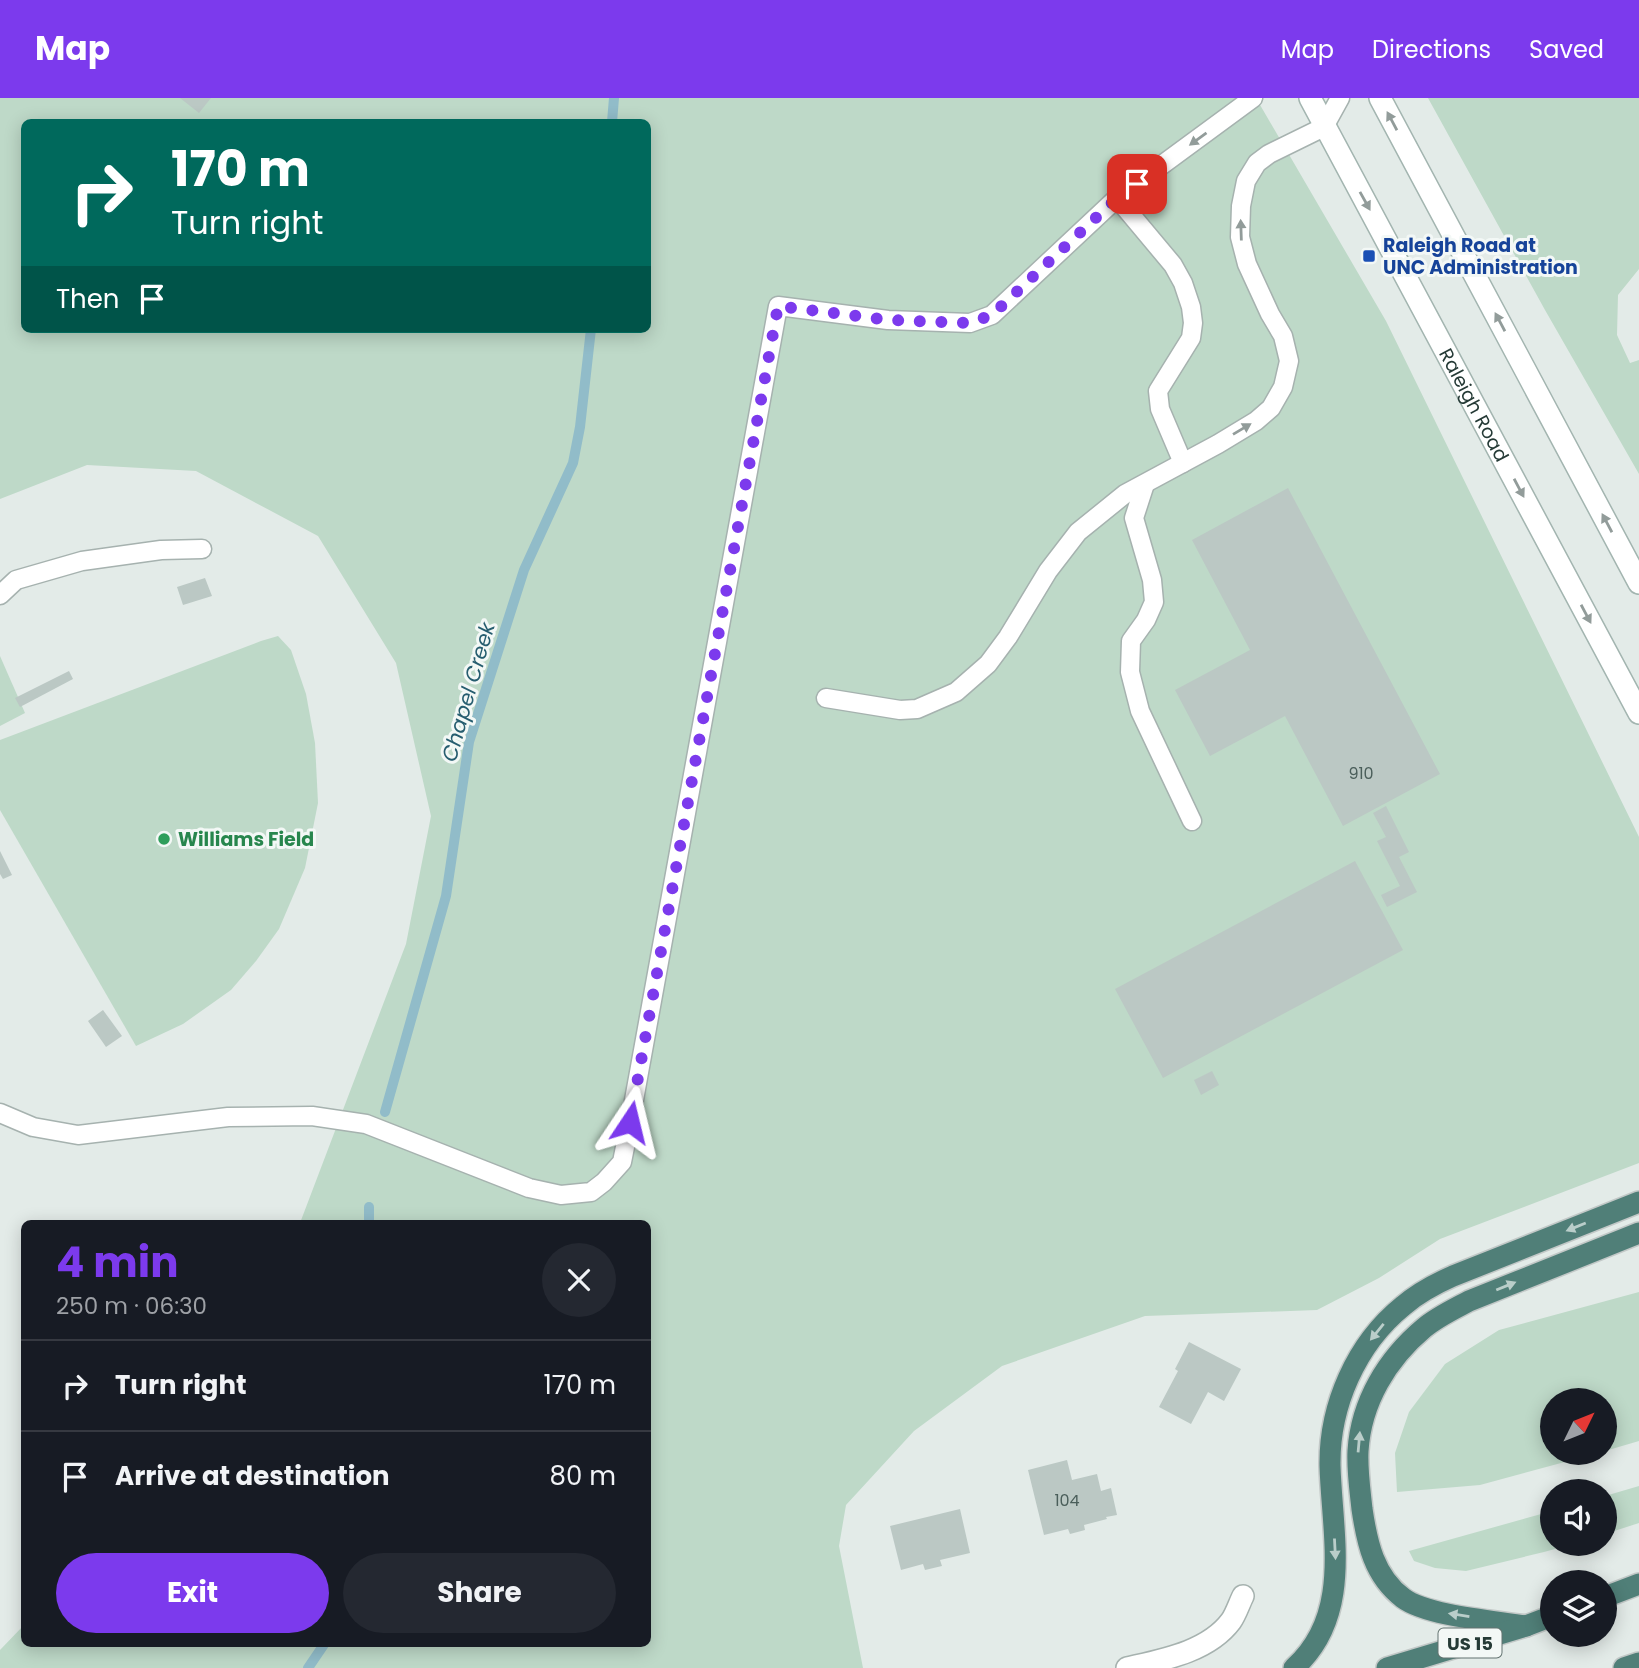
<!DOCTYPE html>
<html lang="en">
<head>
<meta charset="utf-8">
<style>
  :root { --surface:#171b24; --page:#242831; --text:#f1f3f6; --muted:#9ea1a6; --line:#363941; --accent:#7c3aed }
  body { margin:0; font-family:Poppins,sans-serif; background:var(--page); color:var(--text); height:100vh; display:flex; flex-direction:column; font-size:26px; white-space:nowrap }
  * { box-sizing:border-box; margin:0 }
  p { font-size:23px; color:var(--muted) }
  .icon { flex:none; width:38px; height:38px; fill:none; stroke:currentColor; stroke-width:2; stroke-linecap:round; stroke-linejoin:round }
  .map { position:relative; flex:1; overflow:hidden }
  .drawer { position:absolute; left:21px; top:1122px; width:630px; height:427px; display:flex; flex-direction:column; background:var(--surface); border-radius:10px; box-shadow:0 4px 18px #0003 }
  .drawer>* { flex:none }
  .hud { position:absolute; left:21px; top:21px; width:630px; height:214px; border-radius:10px; box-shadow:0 4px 18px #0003; background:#00695c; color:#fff; overflow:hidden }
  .needle { width:46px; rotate:47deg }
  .buttons { position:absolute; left:1540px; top:1290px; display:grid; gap:14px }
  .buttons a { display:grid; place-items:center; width:77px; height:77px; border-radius:50%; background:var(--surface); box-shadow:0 4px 18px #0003; font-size:35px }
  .pin { position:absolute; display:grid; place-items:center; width:60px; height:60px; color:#fff; margin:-30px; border-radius:14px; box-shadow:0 4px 10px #0006 }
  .me { position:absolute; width:77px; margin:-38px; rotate:10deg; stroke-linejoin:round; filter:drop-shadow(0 0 5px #0008) }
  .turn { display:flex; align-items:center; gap:24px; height:147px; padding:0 35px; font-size:32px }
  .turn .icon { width:91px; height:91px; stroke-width:2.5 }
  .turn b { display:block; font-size:49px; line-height:60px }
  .then { display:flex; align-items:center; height:66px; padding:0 35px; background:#0003; gap:14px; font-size:26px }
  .round { display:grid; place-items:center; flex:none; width:74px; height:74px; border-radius:37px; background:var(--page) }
  .headline { display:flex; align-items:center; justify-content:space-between; height:119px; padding:0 35px }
  h1 { font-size:42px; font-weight:700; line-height:52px; color:var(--accent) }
  .cta { display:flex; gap:14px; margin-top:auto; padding:14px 35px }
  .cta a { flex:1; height:80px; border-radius:42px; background:var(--accent); color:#fff; font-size:28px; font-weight:700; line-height:80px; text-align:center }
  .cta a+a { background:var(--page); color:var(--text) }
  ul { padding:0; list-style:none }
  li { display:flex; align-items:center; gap:21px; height:91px; padding:0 35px; border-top:2px solid var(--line) }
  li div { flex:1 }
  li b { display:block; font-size:26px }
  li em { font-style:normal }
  header { display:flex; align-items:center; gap:42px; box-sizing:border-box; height:98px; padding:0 35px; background:var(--accent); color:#fff }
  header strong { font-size:33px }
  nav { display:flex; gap:38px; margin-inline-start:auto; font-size:24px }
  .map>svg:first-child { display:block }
  .green { fill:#bed9c8; fill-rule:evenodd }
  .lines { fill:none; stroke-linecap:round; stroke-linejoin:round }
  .stream { stroke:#91bcc9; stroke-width:10 }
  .building { fill:#bbc8c4 }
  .service-casing { stroke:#a6b2af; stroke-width:21 }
  .minor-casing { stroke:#a6b2af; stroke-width:24 }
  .secondary-casing { stroke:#a3b5b0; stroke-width:24 }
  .trunk-casing { stroke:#c2c8c7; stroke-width:24 }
  .service { stroke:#fff; stroke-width:18 }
  .minor { stroke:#fff; stroke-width:21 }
  .secondary { stroke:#fff; stroke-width:21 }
  .trunk { stroke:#507f78; stroke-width:21 }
  .oneway { fill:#929c9a }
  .oneway2 { fill:#baceca }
  .route { stroke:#7c3aed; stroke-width:12; stroke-dasharray:0 21.6 }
  .transit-dot { fill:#1a4fb4; stroke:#f3f8f6; stroke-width:2.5 }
  .leisure-dot { fill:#2e9e5b; stroke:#f3f8f6; stroke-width:2.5 }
  .labels { text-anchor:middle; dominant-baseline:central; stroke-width:6; stroke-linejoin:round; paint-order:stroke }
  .number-label { font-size:16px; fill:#4a5e5a }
  .shield { fill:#f3f8f6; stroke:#637370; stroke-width:2 }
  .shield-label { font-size:18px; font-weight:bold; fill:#253a36 }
  .transit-label { font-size:19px; font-weight:bold; fill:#164399; stroke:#f3f8f6; text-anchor:start }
  .street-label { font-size:19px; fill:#253a36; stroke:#f3f8f6 }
  .leisure-label { font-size:19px; font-weight:bold; fill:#27864d; stroke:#f3f8f6; text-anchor:start }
  .water-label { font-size:21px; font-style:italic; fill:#265d6f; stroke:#f3f8f6 }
</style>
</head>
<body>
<header>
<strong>Map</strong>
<nav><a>Map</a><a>Directions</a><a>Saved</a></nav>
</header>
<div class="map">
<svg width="1639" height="1570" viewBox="0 0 1639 1570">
  <rect width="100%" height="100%" fill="#e3ebe8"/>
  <g class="green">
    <path d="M 0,0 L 1256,0 L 1386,223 L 1639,739 L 1639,1065 L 1440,1141 L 1379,1180 L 1317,1212 L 1145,1218 L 1002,1268 L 914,1333 L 846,1407 L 839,1448 L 863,1570 L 0,1570 L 0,1552 L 24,1527 L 24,1545 L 648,1545 L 648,1125 L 300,1125 L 406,846 L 431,718 L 396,565 L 318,438 L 196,373 L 87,367 L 0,401 ZM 24,24 L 648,24 L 648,231 L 24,231 Z"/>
    <polygon points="1428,0 1639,0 1639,171 1618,197 1617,237 1630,265 1639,262 1639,376 1545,212"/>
    <polygon points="278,538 291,552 306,596 315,645 318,705 305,770 279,831 256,863 231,892 183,926 136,948 0,712 0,642 261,543"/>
    <polygon points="0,558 25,615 0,628"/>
    <polygon points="1639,1194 1639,1343 1605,1353 1605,1302 1552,1302 1552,1354 1598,1355 1480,1387 1397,1394 1395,1355 1409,1314 1445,1266 1499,1232"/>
    <polygon points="1639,1388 1639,1425 1605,1436 1605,1398"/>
    <polygon points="1552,1413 1552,1446 1573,1446 1544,1454 1466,1473 1435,1470 1414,1463 1409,1453"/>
  </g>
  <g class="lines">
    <g class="stream">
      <polyline points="612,24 614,0"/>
      <polyline points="385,1014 446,798 469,644 524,472 573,365 580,329 591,231"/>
      <polyline points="369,1125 369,1109"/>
      <polyline points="308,1570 325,1545"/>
    </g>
  </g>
  <g class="building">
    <polygon points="180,0 211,0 199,15"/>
    <polygon points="1288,390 1440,676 1343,728 1285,618 1210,658 1175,592 1250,552 1192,442"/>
    <polygon points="205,480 212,498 183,507 177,489"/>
    <polygon points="69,573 73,581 20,609 15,600"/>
    <polygon points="1386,708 1409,754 1399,759 1417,794 1387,809 1381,797 1400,788 1377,743 1386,739 1373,715"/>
    <polygon points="0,753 12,777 3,781 0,776"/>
    <polygon points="1355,763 1403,852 1163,980 1115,891"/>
    <polygon points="103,912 122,938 106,949 88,923"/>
    <polygon points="1212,973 1219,987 1201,997 1194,982"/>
    <polygon points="1189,1244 1241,1271 1224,1303 1208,1294 1191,1326 1159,1309 1178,1273 1175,1271"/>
    <polygon points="1067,1362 1072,1382 1097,1376 1101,1393 1111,1390 1117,1417 1106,1419 1107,1421 1084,1427 1085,1432 1070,1436 1068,1431 1044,1437 1028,1372"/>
    <polygon points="960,1411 970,1455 940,1462 942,1468 925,1472 923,1466 901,1472 890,1428"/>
  </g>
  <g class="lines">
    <g class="service-casing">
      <g id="service">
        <polyline points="1117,100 1173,167 1183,185 1191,209 1193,225 1191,240 1158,293 1160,311 1183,365"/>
        <polyline points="1145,386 1134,420 1152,482 1154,504 1146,522 1131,543 1130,574 1140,613 1192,723"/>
        <polyline points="0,497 16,482 82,463 161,452 202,451"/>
        <polyline points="826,600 900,612 917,611 956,594 988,566 1008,539 1048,473 1078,434 1125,396 1218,346 1256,323 1271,310 1283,289 1289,263 1283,238 1270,216 1247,166 1240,139 1241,108 1246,83 1257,65 1269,56 1324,29 1340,0"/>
        <polyline points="0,1015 33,1029 78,1037 228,1019 312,1018 366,1026 529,1090 561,1097 591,1094 604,1084 622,1064 630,1024 778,208 888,222 970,225 992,217 1117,100 1253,0"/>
      </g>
    </g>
    <g class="minor-casing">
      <path id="minor" d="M 1127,1570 C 1162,1562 1208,1554 1231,1523 C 1236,1516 1239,1506 1243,1498"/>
    </g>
    <g class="secondary-casing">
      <g id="secondary">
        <path id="s1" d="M 1310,0 L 1639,615"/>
        <polyline points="1380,0 1639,485"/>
      </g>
    </g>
    <g class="trunk-casing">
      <g id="trunk">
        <polyline points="1605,1499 1639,1486"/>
        <path d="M 1526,1528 C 1495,1523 1427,1518 1403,1500 C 1374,1478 1367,1445 1362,1411 C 1360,1392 1357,1372 1358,1353 C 1361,1304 1387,1261 1424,1230 C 1437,1219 1454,1211 1469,1203 L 1639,1135"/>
        <path d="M 1294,1570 C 1353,1517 1332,1437 1330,1368 C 1329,1308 1356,1246 1403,1208 C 1418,1195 1435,1186 1453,1178 L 1639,1104"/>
        <polyline points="1387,1570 1526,1528 1552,1518"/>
        <polyline points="1624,1570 1639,1565"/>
      </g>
    </g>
    <use href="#service" class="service"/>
    <use href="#minor" class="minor"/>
    <use href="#secondary" class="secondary"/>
    <use href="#trunk" class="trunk"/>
  </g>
  <defs><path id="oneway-solid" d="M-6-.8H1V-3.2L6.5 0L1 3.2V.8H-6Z" transform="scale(1.75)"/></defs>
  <g class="oneway">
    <use href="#oneway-solid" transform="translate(1392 23) rotate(-118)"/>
    <use href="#oneway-solid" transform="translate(1198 41) rotate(144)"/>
    <use href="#oneway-solid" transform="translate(1365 103) rotate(61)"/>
    <use href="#oneway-solid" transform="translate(1241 132) rotate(-92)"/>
    <use href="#oneway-solid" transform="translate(1500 224) rotate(-118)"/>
    <use href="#oneway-solid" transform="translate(1242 331) rotate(-31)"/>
    <use href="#oneway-solid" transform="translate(1519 390) rotate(62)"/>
    <use href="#oneway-solid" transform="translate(1607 425) rotate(-118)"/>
    <use href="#oneway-solid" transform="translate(1586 516) rotate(62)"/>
  </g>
  <g class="oneway2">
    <use href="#oneway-solid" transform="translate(1576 1129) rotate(158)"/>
    <use href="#oneway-solid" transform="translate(1506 1188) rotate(-22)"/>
    <use href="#oneway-solid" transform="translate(1377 1234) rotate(129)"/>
    <use href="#oneway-solid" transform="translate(1359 1344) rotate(-85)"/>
    <use href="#oneway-solid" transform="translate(1335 1451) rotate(87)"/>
    <use href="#oneway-solid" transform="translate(1459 1517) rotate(-171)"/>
  </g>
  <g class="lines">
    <polyline class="route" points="630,1024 778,208 888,222 970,225 992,217 1117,100 1137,86"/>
  </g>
  <rect class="transit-dot" x="1362" y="151" width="14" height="14" rx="3.5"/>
  <circle class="leisure-dot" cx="164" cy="741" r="7"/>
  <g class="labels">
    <g class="number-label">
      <text x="1361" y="675">910</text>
      <text x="1067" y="1402">104</text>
    </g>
    <rect class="shield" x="1438.5" y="1530.5" width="63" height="29" rx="5"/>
    <g class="shield-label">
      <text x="1470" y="1545">US 15</text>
    </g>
    <g class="transit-label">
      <text x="1383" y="147">Raleigh Road at<tspan x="1383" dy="22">UNC Administration</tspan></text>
    </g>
    <g class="street-label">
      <text stroke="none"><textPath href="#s1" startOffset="348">Raleigh Road</textPath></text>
    </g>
    <g class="leisure-label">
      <text x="178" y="741">Williams Field</text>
    </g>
    <g class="water-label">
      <text transform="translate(468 594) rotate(-74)">Chapel Creek</text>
    </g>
  </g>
</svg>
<div class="buttons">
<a><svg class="needle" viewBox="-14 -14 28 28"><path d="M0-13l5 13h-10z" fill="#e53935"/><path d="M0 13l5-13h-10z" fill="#9ea1a6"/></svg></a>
<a><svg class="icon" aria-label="sound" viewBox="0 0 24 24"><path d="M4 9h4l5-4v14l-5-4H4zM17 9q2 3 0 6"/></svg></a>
<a><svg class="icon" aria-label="layers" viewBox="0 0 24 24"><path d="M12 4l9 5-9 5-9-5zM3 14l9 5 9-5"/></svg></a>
</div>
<div class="pin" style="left:1137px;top:86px;background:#d93025"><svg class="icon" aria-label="arrive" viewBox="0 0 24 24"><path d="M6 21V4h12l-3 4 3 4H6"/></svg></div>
<svg class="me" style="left:630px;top:1024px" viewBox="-20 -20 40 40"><path d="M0-17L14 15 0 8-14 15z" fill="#7c3aed" stroke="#fff" stroke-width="4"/></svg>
<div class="hud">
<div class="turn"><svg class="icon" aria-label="right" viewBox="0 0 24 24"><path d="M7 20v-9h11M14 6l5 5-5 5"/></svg><div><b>170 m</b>Turn right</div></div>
<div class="then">Then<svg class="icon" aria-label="arrive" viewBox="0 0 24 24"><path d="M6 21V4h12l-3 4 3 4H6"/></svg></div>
</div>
<section class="drawer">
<div class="headline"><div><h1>4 min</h1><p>250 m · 06:30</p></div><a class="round"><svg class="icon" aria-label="close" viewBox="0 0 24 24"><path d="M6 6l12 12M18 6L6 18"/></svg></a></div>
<ul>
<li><svg class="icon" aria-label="right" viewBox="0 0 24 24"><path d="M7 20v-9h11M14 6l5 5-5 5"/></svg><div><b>Turn right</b></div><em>170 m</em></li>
<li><svg class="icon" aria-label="arrive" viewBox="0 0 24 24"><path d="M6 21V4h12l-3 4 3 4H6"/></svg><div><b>Arrive at destination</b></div><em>80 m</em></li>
</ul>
<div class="cta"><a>Exit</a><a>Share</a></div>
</section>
</div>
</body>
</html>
